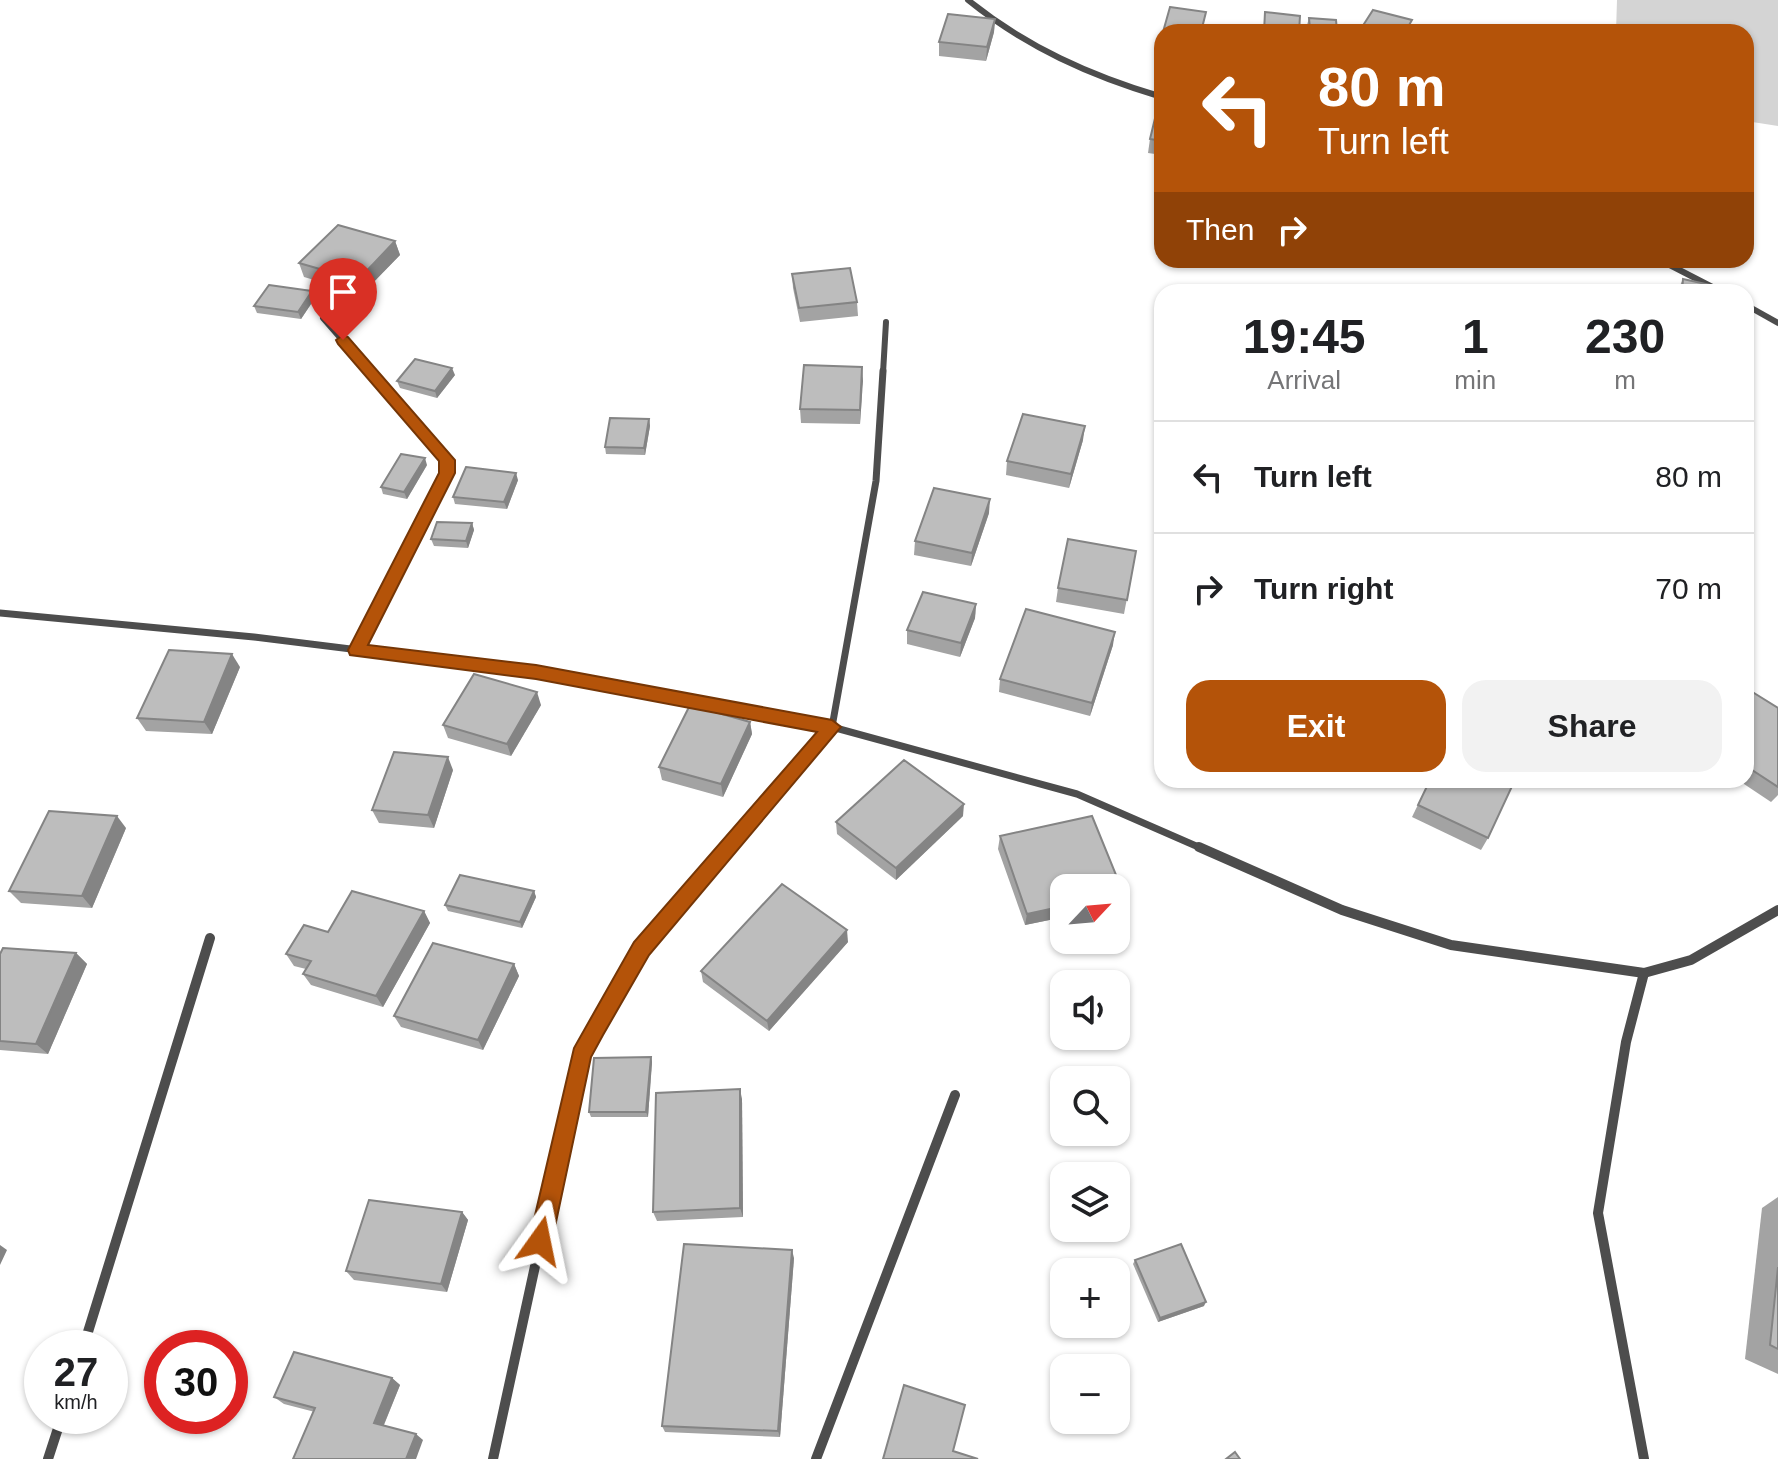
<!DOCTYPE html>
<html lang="en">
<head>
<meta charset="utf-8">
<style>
  :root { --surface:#fff; --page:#f2f2f2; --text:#202124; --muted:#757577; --line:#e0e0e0; --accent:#b45309 }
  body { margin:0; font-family:Arial,sans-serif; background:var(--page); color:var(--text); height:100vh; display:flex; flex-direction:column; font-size:30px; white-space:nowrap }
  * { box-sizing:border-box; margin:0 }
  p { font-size:26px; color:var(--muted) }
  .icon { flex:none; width:44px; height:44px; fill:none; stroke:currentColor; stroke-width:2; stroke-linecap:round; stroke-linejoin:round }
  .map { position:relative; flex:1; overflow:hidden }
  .sheet { position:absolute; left:1154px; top:284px; width:600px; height:504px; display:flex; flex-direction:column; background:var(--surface); border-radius:24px; box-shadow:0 2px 6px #0004 }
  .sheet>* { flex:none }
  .top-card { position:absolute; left:1154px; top:24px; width:600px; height:244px; border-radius:24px; box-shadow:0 2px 6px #0004; background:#b45309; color:#fff; overflow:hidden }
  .needle { width:52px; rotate:64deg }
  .controls { position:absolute; left:1050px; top:874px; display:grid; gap:16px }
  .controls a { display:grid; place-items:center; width:80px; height:80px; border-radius:16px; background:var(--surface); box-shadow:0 2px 6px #0004; font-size:40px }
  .speed { position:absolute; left:24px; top:1330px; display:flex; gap:16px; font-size:40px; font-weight:700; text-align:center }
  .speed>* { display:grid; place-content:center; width:104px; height:104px; border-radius:50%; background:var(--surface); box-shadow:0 2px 6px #0004; line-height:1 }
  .speed small { font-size:20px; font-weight:400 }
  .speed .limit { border:12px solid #d22; background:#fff; color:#111 }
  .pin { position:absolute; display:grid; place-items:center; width:68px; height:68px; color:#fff; margin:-82px -34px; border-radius:50% 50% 50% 0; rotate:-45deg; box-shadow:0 0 8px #0007 }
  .pin .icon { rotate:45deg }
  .me { position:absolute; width:88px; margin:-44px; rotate:12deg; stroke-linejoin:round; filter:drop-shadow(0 0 6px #0008) }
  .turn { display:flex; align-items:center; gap:28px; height:168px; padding:0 32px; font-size:36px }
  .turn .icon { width:104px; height:104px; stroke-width:2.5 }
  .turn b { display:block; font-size:56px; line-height:68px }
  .then { display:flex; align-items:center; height:76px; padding:0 32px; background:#0003; gap:16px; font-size:30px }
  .eta { display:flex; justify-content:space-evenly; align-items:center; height:136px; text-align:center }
  .eta b { font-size:48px; font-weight:700; line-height:56px }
  .action { display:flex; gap:16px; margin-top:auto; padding:16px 32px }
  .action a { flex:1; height:92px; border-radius:24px; background:var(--accent); color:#fff; font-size:32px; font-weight:700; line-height:92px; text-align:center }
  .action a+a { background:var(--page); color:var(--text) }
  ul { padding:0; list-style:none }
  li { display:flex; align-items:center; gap:24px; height:112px; padding:0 32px; border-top:2px solid var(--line) }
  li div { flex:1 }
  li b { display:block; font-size:30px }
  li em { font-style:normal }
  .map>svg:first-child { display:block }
  .green { fill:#d4d4d4 }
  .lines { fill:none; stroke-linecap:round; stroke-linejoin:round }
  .minor-far2 { stroke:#4d4d4d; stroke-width:6 }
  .minor-far1 { stroke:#4d4d4d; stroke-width:7 }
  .minor { stroke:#4d4d4d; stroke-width:10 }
  .wall { fill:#a3a3a3 }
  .shaded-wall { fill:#848484 }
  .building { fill:#bdbdbd; stroke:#848484; stroke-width:2 }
  .route { fill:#b45309; stroke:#753606; stroke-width:2 }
</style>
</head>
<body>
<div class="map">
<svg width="1778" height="1459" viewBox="0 0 1778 1459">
  <rect width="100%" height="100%" fill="#fff"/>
  <polygon class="green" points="1617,0 1778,0 1778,126 1746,121 1746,32 1616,32"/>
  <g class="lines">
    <g class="minor-far2">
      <path d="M 968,0 C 1026,47 1091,76 1162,97"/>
      <polyline points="1660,260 1722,292"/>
      <polyline points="1746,305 1778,323"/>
      <polyline points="323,318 371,373"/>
      <polyline points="883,373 886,322"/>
    </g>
    <g class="minor-far1">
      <polyline points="0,613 254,637 536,672 832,727 1077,794 1203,849"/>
      <polyline points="356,650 447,473 447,460 369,371"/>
      <polyline points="727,849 832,727 876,481 883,371"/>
    </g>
    <g class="minor">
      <polyline points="1199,847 1342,910 1451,945 1644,973 1691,960 1778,910"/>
      <polyline points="1644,973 1626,1042 1598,1213 1644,1459"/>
      <polyline points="83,1348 210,938"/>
      <polyline points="48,1459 62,1416"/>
      <polyline points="493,1459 581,1055 642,948 729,847"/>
      <polyline points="816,1459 955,1095"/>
    </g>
  </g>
  <g class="wall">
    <polygon points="1309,18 1336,20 1337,32 1308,32 1307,25"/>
    <polygon points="995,19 994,32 986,61 939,56 939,42"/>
    <polygon points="1362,27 1410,27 1407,32 1360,32"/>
    <polygon points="1162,34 1162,50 1159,50"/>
    <polygon points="1162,106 1162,155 1148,153 1150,139"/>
    <polygon points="395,241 400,255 362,294 304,277 299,263"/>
    <polygon points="792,274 857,302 858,316 800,322 793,288"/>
    <polygon points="1683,279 1738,292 1677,292"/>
    <polygon points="315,298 301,319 257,313 254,306"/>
    <polygon points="862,367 860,424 801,423 800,409"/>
    <polygon points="455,375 437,398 400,388 397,381"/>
    <polygon points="649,419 650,426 645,455 606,454 605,447"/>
    <polygon points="1083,440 1069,488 1006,475 1007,461"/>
    <polygon points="427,465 407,499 383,494 381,487"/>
    <polygon points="518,480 507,509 455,504 453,497"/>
    <polygon points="989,513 971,566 914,555 915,541"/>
    <polygon points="472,523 474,530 468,548 434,546 431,539"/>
    <polygon points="1136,551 1124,614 1056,602 1058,588"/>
    <polygon points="1162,592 1162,606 1159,606"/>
    <polygon points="976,604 975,618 960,657 907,644 907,630"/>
    <polygon points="1113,645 1090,716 999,692 1000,679"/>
    <polygon points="240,667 212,734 146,731 137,718"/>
    <polygon points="1746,688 1778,708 1778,795 1771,802 1738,780 1746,780"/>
    <polygon points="541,705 511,756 448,738 443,725"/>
    <polygon points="750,722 752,734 723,797 662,780 659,767"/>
    <polygon points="453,770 434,828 379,823 372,810"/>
    <polygon points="1430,780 1488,838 1481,850 1412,817"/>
    <polygon points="963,816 896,880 837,834 836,822"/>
    <polygon points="1092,816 1123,892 1120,904 1116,905 1116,888 1064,888 1064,917 1025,925 998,849 1000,836"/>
    <polygon points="126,828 92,908 21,903 9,891"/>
    <polygon points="534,891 536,897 522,928 448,911 445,905"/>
    <polygon points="424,911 430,923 383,1007 311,985 303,974 306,969 294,966 286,954 328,932"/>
    <polygon points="848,942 769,1031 703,982 701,971"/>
    <polygon points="76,953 87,964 48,1054 0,1050 0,954"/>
    <polygon points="514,964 519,976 483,1050 401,1027 394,1016"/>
    <polygon points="651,1057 652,1062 648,1117 591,1117 589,1112"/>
    <polygon points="742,1099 743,1217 657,1221 653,1212"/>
    <polygon points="1778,1197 1778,1374 1745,1359 1762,1208"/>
    <polygon points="462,1212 468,1220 447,1292 354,1280 346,1271"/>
    <polygon points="794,1258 780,1437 665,1432 662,1426"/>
    <polygon points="1135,1260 1204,1306 1158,1322 1133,1264"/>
    <polygon points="392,1378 400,1385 384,1425 423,1440 284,1404 274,1397"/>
  </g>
  <g class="shaded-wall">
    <polygon points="995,19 994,32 986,61 987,47"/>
    <polygon points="395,241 400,255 362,294 358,280"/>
    <polygon points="312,291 315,298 301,319 298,312"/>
    <polygon points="862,367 863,381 860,424 860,410"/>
    <polygon points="452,368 455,375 437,398 435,391"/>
    <polygon points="649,419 650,426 645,455 644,448"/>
    <polygon points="1085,426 1083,440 1069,488 1071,474"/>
    <polygon points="425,458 427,465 407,499 404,492"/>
    <polygon points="516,473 518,480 507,509 504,502"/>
    <polygon points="990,499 989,513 971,566 972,553"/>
    <polygon points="472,523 474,530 468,548 466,541"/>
    <polygon points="976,604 975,618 960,657 961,643"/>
    <polygon points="1115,632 1113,645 1090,716 1092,703"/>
    <polygon points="232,654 240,667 212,734 204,722"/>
    <polygon points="537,692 541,705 511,756 507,744"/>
    <polygon points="750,722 752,734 723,797 721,784"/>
    <polygon points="448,757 453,770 434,828 428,815"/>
    <polygon points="964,804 963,816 896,880 896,868"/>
    <polygon points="117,816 126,828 92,908 82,896"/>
    <polygon points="534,891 536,897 522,928 520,922"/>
    <polygon points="1123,892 1120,904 1116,905 1116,894"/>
    <polygon points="1064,906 1064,917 1025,925 1027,914"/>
    <polygon points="424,911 430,923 383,1007 376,996"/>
    <polygon points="847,930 848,942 769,1031 767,1021"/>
    <polygon points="76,953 87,964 48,1054 36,1044"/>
    <polygon points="514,964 519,976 483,1050 478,1040"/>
    <polygon points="651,1057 652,1062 648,1117 646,1112"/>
    <polygon points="740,1089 742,1099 743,1217 740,1208"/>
    <polygon points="462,1212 468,1220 447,1292 441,1284"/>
    <polygon points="0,1245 7,1250 0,1265"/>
    <polygon points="792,1250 794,1258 780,1437 778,1431"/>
    <polygon points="1206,1302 1204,1306 1158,1322 1160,1318"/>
    <polygon points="392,1378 400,1385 382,1429 374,1423"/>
    <polygon points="416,1434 423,1440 416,1459 406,1459"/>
  </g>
  <g class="building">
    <polygon points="1170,7 1206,12 1201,32 1163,32"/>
    <polygon points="1373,10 1412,20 1405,32 1382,32 1362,27"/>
    <polygon points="1265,12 1300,16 1299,32 1264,32"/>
    <polygon points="948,14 995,19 987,47 939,42"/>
    <polygon points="1309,18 1336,20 1337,31 1310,29"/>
    <polygon points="1158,106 1162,106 1162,141 1150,139"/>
    <polygon points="338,225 395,241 358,280 299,263"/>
    <polygon points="850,268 857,302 799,308 792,274"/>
    <polygon points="1683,279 1738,291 1738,292 1682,292"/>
    <polygon points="269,285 312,291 298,312 254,306"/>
    <polygon points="415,359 452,368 435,391 397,381"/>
    <polygon points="804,365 862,367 860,410 800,409"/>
    <polygon points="1746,409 1747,409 1751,460 1746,459"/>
    <polygon points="1023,414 1085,426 1071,474 1007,461"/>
    <polygon points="610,418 649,419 644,448 605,447"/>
    <polygon points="401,454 425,458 404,492 381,487"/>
    <polygon points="466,467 516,473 504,502 453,497"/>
    <polygon points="934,488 990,499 972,553 915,541"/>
    <polygon points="437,522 472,523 466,541 431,539"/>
    <polygon points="1068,539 1136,551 1127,600 1058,588"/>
    <polygon points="923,592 976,604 961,643 907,630"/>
    <polygon points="1026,609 1115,632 1092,703 1000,679"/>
    <polygon points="169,650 232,654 204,722 137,718"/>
    <polygon points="474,674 537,692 507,744 443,725"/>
    <polygon points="1746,688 1778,708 1778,787 1746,766"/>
    <polygon points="690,705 750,722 721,784 659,767"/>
    <polygon points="394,752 448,757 428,815 372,810"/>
    <polygon points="904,760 964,804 896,868 836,822"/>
    <polygon points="1430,780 1510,780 1514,782 1488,838 1418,805"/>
    <polygon points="49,811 117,816 82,896 9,891"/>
    <polygon points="1092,816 1123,892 1116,894 1116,888 1064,888 1064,906 1027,914 1000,836"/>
    <polygon points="460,875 534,891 520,922 445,905"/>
    <polygon points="782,884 847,930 767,1021 701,971"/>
    <polygon points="352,891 424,911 376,996 303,974 311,961 286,954 304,925 328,932"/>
    <polygon points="433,943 514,964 478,1040 394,1016"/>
    <polygon points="3,948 76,953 36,1044 0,1041 0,954"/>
    <polygon points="651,1057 646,1112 589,1112 594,1058"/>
    <polygon points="740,1089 740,1208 653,1212 656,1093"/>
    <polygon points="369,1200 462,1212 441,1284 346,1271"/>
    <polygon points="684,1244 792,1250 778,1431 662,1426"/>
    <polygon points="1181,1244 1206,1302 1160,1318 1135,1260"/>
    <polygon points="1778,1267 1778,1349 1770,1345"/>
    <polygon points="294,1352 392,1378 374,1423 416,1434 406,1459 293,1459 315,1408 274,1397"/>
    <polygon points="904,1385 965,1405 953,1451 978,1459 883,1459"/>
    <polygon points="1235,1452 1240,1459 1226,1459"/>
  </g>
  <polygon class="route" points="343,335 348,337 455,460 455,473 368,645 536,665 832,720 841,727 649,955 603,1035 591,1057 552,1241 548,1249 540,1253 532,1249 529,1241 574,1048 634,942 817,732 536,679 350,655 348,650 439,473 439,461 338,344 336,340"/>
</svg>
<div class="controls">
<a><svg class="needle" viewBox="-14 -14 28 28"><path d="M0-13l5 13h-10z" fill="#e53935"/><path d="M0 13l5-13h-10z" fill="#757577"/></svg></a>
<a><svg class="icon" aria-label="sound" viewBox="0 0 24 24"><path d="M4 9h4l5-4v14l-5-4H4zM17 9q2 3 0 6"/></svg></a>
<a><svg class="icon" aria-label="search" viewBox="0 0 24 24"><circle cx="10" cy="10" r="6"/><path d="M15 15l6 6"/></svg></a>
<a><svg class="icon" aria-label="layers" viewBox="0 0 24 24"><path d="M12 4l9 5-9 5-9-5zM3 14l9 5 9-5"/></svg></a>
<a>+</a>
<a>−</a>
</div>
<div class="speed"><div>27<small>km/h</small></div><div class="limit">30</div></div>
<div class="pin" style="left:343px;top:340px;background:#d93025"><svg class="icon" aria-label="arrive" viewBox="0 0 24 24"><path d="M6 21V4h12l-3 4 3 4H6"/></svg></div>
<svg class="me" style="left:540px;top:1241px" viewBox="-20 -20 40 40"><path d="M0-17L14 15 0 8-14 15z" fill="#b45309" stroke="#fff" stroke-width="4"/></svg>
<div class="top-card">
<div class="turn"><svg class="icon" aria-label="left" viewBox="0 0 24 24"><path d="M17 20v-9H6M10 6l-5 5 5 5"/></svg><div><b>80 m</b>Turn left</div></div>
<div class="then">Then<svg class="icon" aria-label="right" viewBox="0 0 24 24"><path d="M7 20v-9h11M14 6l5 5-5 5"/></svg></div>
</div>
<section class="sheet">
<div class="eta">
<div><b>19:45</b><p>Arrival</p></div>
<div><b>1</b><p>min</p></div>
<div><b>230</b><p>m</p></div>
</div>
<ul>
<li><svg class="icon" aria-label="left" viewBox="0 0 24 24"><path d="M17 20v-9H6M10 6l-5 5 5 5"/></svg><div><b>Turn left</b></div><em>80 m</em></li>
<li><svg class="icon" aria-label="right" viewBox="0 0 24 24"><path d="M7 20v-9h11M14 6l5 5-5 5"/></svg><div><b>Turn right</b></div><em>70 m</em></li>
</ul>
<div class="action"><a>Exit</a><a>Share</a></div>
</section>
</div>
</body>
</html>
